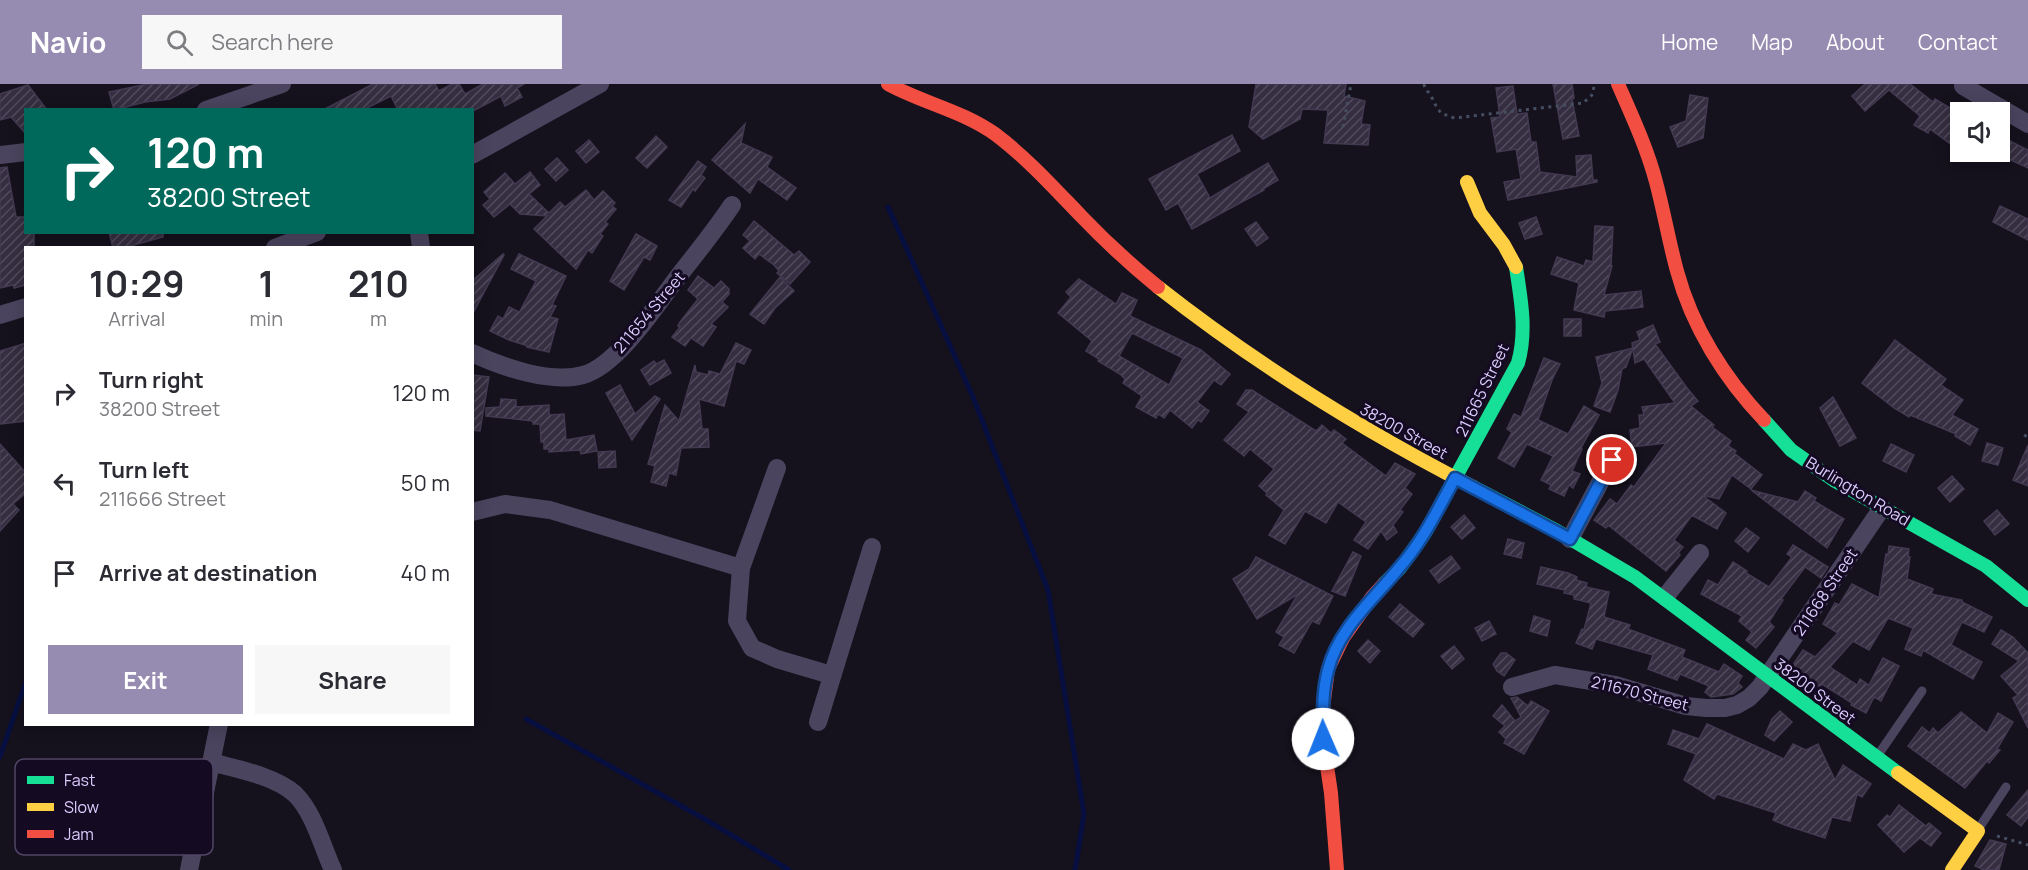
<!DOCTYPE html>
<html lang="en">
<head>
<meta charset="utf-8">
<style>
  :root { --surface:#fff; --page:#f7f7f7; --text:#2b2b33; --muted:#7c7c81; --accent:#968bb0 }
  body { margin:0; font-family:Manrope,sans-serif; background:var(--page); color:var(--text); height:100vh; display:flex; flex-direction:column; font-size:22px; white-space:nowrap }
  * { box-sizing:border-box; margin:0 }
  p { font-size:20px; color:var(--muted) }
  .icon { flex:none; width:33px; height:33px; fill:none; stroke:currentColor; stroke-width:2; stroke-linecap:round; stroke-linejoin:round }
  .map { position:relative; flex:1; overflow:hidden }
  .details { position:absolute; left:24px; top:162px; width:450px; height:480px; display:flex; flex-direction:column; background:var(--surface); border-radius:0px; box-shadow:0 3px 15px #0003 }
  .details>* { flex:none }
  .top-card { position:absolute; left:24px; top:24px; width:450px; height:126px; border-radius:0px; box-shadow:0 3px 15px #0003; background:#00695c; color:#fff; overflow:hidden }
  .tools { position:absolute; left:1950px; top:18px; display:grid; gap:12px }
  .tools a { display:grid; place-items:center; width:60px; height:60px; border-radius:0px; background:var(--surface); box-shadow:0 3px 15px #0003; font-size:30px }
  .pin { position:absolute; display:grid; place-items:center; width:51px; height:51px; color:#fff; margin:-26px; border:3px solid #fff; border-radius:50%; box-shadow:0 2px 6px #0007 }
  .me { position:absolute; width:66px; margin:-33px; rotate:359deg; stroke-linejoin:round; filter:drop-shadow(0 0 4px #0008) }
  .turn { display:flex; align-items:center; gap:21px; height:126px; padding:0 24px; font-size:27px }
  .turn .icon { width:78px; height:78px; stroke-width:2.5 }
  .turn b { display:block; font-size:42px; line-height:51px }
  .eta { display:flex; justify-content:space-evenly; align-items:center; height:102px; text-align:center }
  .eta b { font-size:36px; font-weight:700; line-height:42px }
  .action { display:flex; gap:12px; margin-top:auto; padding:12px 24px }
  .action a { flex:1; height:69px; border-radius:0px; background:var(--accent); color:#fff; font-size:24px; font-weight:700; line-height:69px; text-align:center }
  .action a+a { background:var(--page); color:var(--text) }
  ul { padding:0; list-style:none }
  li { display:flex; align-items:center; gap:18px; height:90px; padding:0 24px }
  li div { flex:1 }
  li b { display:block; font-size:22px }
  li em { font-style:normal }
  header { display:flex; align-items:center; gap:36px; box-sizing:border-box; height:84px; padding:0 30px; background:var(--accent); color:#fff }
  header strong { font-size:28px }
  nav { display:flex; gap:33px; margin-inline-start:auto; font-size:21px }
  .search { width:420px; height:54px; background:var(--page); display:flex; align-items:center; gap:15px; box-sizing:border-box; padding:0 21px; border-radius:0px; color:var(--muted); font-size:22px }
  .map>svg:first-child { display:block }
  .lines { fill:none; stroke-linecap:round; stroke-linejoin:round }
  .stream { stroke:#060f3f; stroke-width:5 }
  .building { fill:url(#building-hatch); stroke:#433a52; stroke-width:1.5; fill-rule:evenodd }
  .path { stroke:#454f61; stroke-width:3; stroke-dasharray:3 4.5; stroke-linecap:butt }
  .lane { stroke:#4b445f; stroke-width:9 }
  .street { stroke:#4b445f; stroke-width:18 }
  .fast { stroke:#16e098; stroke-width:14 }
  .slow { stroke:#ffcf43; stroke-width:14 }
  .jam { stroke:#f24e42; stroke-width:14 }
  .route-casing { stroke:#114b97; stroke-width:15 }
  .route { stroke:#1a73e8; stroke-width:10 }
  .labels { text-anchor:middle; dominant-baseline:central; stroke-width:6; stroke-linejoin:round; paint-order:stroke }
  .street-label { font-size:16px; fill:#dccdff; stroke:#140b23 }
  .key { fill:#140b23; stroke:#504565; stroke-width:1.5 }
  .key-label { font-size:16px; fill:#dccdff }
</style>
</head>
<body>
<header>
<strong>Navio</strong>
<div class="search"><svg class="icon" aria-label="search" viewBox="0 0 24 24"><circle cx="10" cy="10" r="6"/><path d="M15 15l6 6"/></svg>Search here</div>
<nav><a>Home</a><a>Map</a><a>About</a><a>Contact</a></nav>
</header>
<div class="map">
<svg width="2028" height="786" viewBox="0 0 2028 786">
  <defs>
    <pattern id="building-hatch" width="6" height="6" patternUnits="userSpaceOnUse" patternTransform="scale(1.5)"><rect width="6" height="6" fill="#352e40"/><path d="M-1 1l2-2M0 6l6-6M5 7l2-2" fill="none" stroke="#524b5d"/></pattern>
  </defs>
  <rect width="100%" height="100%" fill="#15111d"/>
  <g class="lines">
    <g class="stream">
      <polyline points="888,123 973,313 1048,506 1084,730 1075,786"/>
      <polyline points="526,635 708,737 789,786"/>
      <polyline points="0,673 26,597"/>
    </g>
  </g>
  <g class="building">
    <polygon points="147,0 199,0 170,15 145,18 114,26 109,8"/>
    <polygon points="373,0 435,0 439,7 452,0 459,0 465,10 483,0 524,0 517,4 522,13 505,22 501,12 475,26 398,26 391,12 363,26 323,26"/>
    <polygon points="1256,0 1346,0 1344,12 1365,17 1361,40 1370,41 1368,61 1324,59 1328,26 1302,25 1300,35 1263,55 1249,43"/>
    <polygon points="1553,0 1572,0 1574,14 1572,15 1579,52 1563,55"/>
    <polygon points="1865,0 1910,0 1933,18 1935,15 1960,30 1960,67 1930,45 1928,49 1914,41 1920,32 1889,6 1865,27 1852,12"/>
    <polygon points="28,1 47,26 26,26 26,50 11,33 0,36 0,10"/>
    <polygon points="1513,2 1517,30 1527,29 1531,58 1536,58 1540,88 1577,93 1576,72 1591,71 1593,96 1597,96 1597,98 1508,116 1504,98 1521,95 1516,65 1497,68 1491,34 1500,33 1496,4"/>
    <polygon points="1690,11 1708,14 1703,54 1678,63 1670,43 1686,37"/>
    <polygon points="745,40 741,59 772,73 767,83 796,104 787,116 758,95 750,109 712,76"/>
    <polygon points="1232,51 1240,67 1197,90 1210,114 1268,79 1278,96 1263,105 1264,106 1192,145 1178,119 1166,126 1149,95"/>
    <polygon points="656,52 667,63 647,84 636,74"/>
    <polygon points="2000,52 2028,66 2028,84 2000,71"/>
    <polygon points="589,56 599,68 586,79 576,67"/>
    <polygon points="557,74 568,86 556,97 545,85"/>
    <polygon points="698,77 706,83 701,91 705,94 695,107 693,105 681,123 669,116"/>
    <polygon points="7,83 16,133 26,133 26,148 34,148 34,164 26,164 26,201 14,204 13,201 0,204 0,84"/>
    <polygon points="530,88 540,101 529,110 549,129 560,118 565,123 586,106 594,116 603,107 615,119 612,122 616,125 605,138 608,140 600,150 603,152 592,169 588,166 576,185 534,145 547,132 520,130 510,120 494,133 483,121 490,115 484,108 505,89 515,100"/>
    <polygon points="2000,122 2028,135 2028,156 1993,138"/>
    <polygon points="1536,133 1542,150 1525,155 1519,139"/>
    <polygon points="754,137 794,171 799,167 810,178 790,200 777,189 779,187 774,181 759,170 755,175 743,164 750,157 743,151"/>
    <polygon points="1256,138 1268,154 1257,162 1245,145"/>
    <polygon points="1595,142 1613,143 1611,182 1612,182 1604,211 1641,207 1643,223 1605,227 1604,233 1574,226 1579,199 1551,190 1557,173 1584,182 1586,176 1593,178"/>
    <polygon points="109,148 163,148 163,153 123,164 113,164"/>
    <polygon points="636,150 657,162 650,176 644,173 624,206 610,197"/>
    <polygon points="503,170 504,171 472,231 472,197"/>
    <polygon points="519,170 566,192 552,221 556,222 550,233 558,235 549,268 527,263 528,262 509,256 490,247 498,232 503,235 509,223 519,228 520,227 536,197 511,185"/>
    <polygon points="698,192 714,204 721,197 729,205 729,210 722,218 728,223 711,240 716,243 703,262 691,254 685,262 672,253 680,243 678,242 680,238 698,215 688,206"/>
    <polygon points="780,193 794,207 775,224 764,240 750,230"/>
    <path d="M 1079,195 L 1116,220 L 1122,209 L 1137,216 L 1130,232 L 1201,266 L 1230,290 L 1221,301 L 1214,296 L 1197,318 L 1209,327 L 1201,338 L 1198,336 L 1192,344 L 1170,326 L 1164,334 L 1158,330 L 1156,334 L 1136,323 L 1142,312 L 1123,299 L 1125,295 L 1120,290 L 1098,277 L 1099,275 L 1086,267 L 1092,257 L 1058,229 L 1071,213 L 1066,208 ZM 1132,249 L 1183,274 L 1169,301 L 1119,272 Z"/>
    <rect x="1564" y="235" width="17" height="17"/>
    <polygon points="1653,241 1660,258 1655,260 1687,304 1698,317 1691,322 1714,341 1712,343 1731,357 1728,362 1736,367 1734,369 1762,391 1751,405 1732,391 1719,415 1702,411 1726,429 1717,445 1692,431 1674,456 1683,463 1678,469 1680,471 1666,487 1608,441 1606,444 1594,436 1610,415 1617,420 1631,401 1634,403 1666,359 1632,363 1630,346 1640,344 1639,331 1644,331 1642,323 1675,319 1644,275 1635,279 1632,259 1640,256 1637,248"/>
    <polygon points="1895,256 1946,295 1941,301 1963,316 1952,331 1978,345 1970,361 1955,352 1956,350 1910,331 1909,333 1894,324 1862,299"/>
    <polygon points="26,259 26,316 24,317 26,337 0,340 0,267"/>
    <polygon points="736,259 751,266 744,280 736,277 724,322 699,315 702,345 708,345 709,363 681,364 676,391 669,389 666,402 651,398 655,382 648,380 665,321 679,337 695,281 696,288 708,291 709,287 720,290"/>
    <polygon points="1633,264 1626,283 1622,285 1618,306 1610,328 1594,322 1602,299 1596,273"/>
    <polygon points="1544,274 1560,280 1552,296 1538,336 1568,350 1584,322 1599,331 1581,364 1582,365 1572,387 1580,390 1573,404 1569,401 1564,412 1549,405 1551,401 1541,396 1553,372 1527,360 1514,383 1498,374 1512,348 1507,345 1514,330 1521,333"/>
    <polygon points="664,276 671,289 650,301 641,286 654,277 656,280"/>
    <polygon points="472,291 489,293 480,347 472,346"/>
    <polygon points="620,301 635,330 655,312 660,315 632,356 606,309"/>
    <polygon points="1246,306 1252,306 1316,347 1322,341 1331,349 1334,346 1346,355 1342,359 1386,392 1395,379 1415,390 1405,404 1412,410 1400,426 1403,428 1393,441 1397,448 1387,456 1381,447 1368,465 1354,456 1366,438 1338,418 1326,439 1305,427 1285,460 1269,451 1284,426 1266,411 1267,409 1259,402 1274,385 1250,365 1244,372 1224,356 1249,328 1237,320"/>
    <polygon points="1833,313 1856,354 1840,362 1820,324"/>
    <polygon points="501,315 516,316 516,323 549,321 549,331 564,330 566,356 594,351 597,367 581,370 580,366 549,368 549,365 544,365 544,358 541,358 540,340 533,340 533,337 486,332 486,324 500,323"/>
    <polygon points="1987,359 2003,364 1998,381 1982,377"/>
    <polygon points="0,360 26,389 26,409 13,420 19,426 0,447"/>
    <polygon points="1891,360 1914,371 1906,388 1883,377"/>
    <polygon points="2028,361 2028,402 2013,396"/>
    <polygon points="615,367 616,383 599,384 598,368"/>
    <polygon points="1952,392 1964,405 1950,418 1938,404"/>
    <polygon points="1751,406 1798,418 1805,407 1816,414 1814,417 1844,435 1827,464"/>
    <polygon points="1997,426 2009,440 1995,451 1984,437"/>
    <polygon points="1464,431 1475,444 1462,455 1451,443"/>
    <polygon points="1746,444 1759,454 1748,468 1735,457"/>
    <polygon points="1508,455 1524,459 1521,474 1504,470"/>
    <polygon points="1793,461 1828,483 1821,494 1805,483 1781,515 1783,516 1769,538 1774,543 1756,564 1746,556 1752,548 1739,537 1742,532 1701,510 1708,496 1718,501 1733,478 1747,487 1746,489 1769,503 1792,473 1787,470"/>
    <polygon points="1889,462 1909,465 1908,473 1910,473 1907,495 1933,505 1931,510 1962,516 1962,518 1992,533 1984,548 1962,538 1951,561 1982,578 1973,595 1923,566 1921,572 1905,565 1913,544 1888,534 1869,566 1853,557 1830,583 1857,601 1860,595 1869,601 1883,574 1899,582 1881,617 1874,613 1866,629 1851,621 1852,619 1822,600 1815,609 1788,588 1803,566 1815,573 1838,549 1823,540 1835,519 1839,521 1852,500 1879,514 1886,470 1888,471"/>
    <polygon points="1353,468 1361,472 1345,512 1332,507"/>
    <polygon points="1451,472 1460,484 1439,499 1430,487"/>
    <polygon points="1256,473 1333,512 1319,540 1312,537 1294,569 1279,561 1284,553 1276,548 1298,510 1257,535 1233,495 1249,485"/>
    <polygon points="1541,483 1568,489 1577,493 1576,496 1587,499 1586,503 1609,508 1604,533 1630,541 1628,545 1685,566 1682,573 1719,588 1724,580 1742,592 1738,599 1742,603 1733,610 1711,613 1705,608 1709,602 1680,590 1677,596 1648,585 1653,571 1596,555 1592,565 1576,559 1582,545 1584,546 1591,519 1574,515 1574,511 1564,509 1565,506 1537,500"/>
    <polygon points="1400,520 1424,540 1413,553 1389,533"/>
    <polygon points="1534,532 1550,537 1547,552 1530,547"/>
    <polygon points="1489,537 1496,550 1482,557 1475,544"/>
    <polygon points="2001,546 2013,553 2028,569 2028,644 2013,614 2018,611 2001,592 2019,577 1992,560"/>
    <polygon points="1368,556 1380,567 1370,579 1358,567"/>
    <polygon points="1454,562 1464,575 1452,585 1441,572"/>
    <polygon points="1501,569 1506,569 1515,576 1504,592 1497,587 1493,580"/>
    <polygon points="1517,613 1528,622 1531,617 1549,627 1524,670 1504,659 1506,655 1499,648 1505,642 1493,632 1502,621 1515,637 1521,633 1511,614"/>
    <polygon points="1780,627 1792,638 1774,657 1765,651 1772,635"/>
    <polygon points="1961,628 1987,649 1998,629 2013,638 1997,665 2000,666 1989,679 1987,677 1965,704 1908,662 1922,643 1930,649 1933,644 1938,649"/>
    <polygon points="1707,640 1784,675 1793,660 1806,666 1818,660 1835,696 1843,681 1871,700 1862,713 1857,710 1850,737 1832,733 1825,754 1785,741 1773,736 1776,729 1717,710 1714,715 1684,696 1696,670 1668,660 1673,646 1699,655"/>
    <polygon points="2028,706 2028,733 2021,742 2007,731"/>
    <polygon points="1899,721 1926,742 1929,739 1941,749 1931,762 1920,754 1904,768 1878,741 1887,731 1890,733"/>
    <polygon points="1990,756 2006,760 1999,786 1984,786 1975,782"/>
  </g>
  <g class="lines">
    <g class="path">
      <path d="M 1424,0 C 1425,7 1428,6 1431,12 C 1439,27 1437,29 1455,34 L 1583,19 L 1593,10 L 1594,0"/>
      <polyline points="1343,43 1351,0"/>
      <polyline points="2024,351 2028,353"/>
      <polyline points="1997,752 2028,761"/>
    </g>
    <g class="lane">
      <polyline points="1878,671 1922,607"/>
      <polyline points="1979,744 2006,703"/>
    </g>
    <g class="street">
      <polyline points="1963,2 2028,40"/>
      <polyline points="206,26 282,0"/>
      <polyline points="0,71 26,68"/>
      <polyline points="472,71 600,0"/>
      <polyline points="419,148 421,164"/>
      <polyline points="275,164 317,148"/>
      <polyline points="0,231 26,223"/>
      <path d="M 472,269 C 502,283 550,300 583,291 C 616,282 654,225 674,198 C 694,172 714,148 732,121"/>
      <polyline points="777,384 741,484 737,537 752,564 777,575 831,591"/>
      <polyline points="472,428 505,420 550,426 741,484"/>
      <polyline points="1570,455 1612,376"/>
      <polyline points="1665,513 1700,469"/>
      <polyline points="1512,603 1555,591 1615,601 1686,622 1706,624 1725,624 1737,621 1749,614 1760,603 1882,424"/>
      <polyline points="818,638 872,463"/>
      <path d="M 211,678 C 237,685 275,692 295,710 C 314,729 322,762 333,786"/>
      <polyline points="189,786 219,640"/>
    </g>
    <g class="fast">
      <polyline points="1764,336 1791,366 1835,397 1986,482 2028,516"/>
      <polyline points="1473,403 1557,447 1635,493 1898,689"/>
      <path d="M 1384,500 L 1400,484 L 1425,449 L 1518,279 C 1527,247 1521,216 1516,183"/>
    </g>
    <g class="slow">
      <polyline points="1467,98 1480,129 1504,161 1516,183"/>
      <path d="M 1158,203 C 1256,280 1362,346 1473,403"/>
      <polyline points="1898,689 1978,747 1952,786"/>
    </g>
    <g class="jam">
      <path d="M 888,0 C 923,19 963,27 995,50 C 1027,74 1054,104 1081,132 C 1105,157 1131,181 1158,203"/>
      <path d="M 1618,0 C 1632,32 1647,64 1656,98 C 1664,128 1669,158 1677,187 C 1692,243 1725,295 1764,336"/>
      <polyline points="1337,786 1331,709 1323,655 1323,624 1328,585 1343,554 1372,513 1384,500"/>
    </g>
  </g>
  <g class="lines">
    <g class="route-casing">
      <path id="route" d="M 1323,655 C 1323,632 1322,608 1328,586 C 1338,545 1374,515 1399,484 C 1423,457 1438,425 1455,394 L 1570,455 L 1612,376"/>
    </g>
    <use href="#route" class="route"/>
  </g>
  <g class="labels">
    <g class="street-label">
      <text transform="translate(649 228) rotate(-50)">211654 Street</text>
      <text transform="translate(1482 306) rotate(-64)">211665 Street</text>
      <text transform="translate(1404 347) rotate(29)">38200 Street</text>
      <text transform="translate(1858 407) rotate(31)">Burlington Road</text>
      <text transform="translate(1825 508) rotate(-56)">211668 Street</text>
      <text transform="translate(1815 607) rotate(37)">38200 Street</text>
      <text transform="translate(1640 609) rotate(14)">211670 Street</text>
    </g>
  </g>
  <rect x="15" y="675" width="198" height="96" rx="9" class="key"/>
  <rect x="27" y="692" width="27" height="8" fill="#16e098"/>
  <rect x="27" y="719" width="27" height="8" fill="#ffcf43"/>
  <rect x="27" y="746" width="27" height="8" fill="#f24e42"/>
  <g class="key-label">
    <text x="64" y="702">Fast</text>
    <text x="64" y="729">Slow</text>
    <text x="64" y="756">Jam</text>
  </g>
</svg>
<div class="tools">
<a><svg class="icon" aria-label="sound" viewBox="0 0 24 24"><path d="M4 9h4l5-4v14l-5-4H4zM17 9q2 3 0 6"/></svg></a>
</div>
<div class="pin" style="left:1612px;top:376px;background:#d93025"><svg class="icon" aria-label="arrive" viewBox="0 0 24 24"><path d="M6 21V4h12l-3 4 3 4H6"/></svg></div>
<svg class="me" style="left:1323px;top:655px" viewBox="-20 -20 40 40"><circle r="19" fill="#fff"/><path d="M0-13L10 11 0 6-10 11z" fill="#1a73e8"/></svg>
<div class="top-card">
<div class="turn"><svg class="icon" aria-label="right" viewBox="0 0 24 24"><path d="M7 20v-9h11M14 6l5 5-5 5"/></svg><div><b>120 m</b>38200 Street</div></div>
</div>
<section class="details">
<div class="eta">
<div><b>10:29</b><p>Arrival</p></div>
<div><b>1</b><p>min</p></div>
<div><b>210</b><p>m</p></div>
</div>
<ul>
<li><svg class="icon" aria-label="right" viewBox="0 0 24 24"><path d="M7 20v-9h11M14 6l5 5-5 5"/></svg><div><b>Turn right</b><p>38200 Street</p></div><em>120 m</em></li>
<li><svg class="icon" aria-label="left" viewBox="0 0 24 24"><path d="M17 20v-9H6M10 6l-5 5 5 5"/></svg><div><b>Turn left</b><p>211666 Street</p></div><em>50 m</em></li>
<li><svg class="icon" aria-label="arrive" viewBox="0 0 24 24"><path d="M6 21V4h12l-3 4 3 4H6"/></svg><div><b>Arrive at destination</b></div><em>40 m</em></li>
</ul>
<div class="action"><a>Exit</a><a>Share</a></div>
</section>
</div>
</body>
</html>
